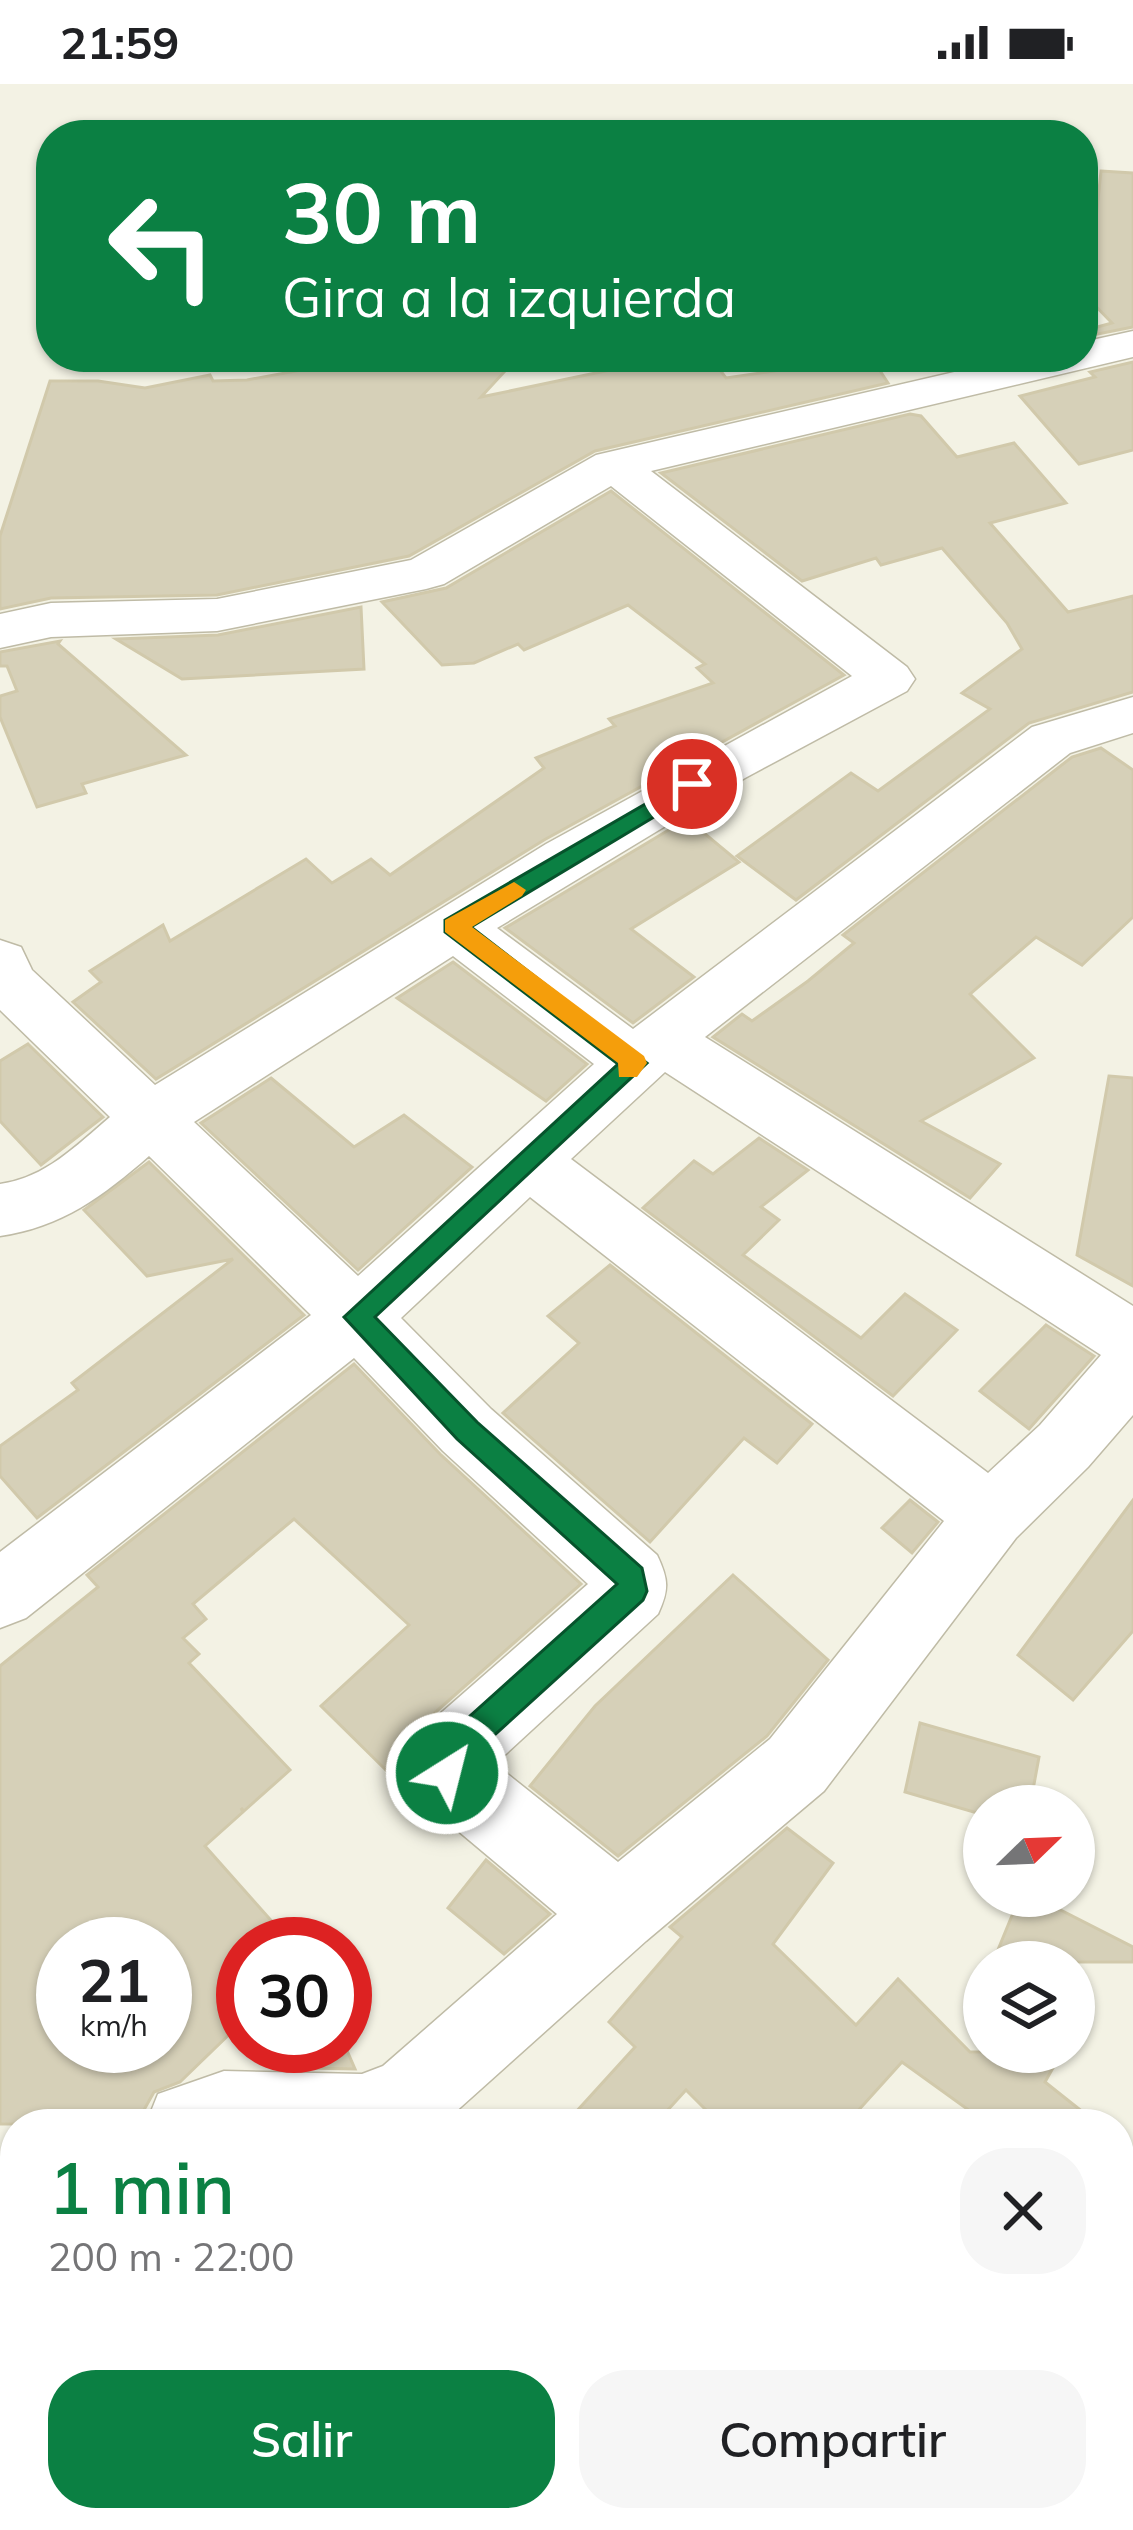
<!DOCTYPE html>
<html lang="es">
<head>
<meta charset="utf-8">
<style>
  :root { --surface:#fff; --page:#f6f6f6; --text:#202124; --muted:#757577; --accent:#0b8043 }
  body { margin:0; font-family:Mulish,sans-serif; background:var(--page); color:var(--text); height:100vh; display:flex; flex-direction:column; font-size:45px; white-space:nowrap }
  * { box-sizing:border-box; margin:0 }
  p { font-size:39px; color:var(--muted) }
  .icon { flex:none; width:66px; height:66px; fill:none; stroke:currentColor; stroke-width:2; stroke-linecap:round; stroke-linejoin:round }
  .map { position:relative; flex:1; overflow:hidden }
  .details { position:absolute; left:0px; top:2025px; width:1134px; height:423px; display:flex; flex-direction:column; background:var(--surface); border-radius:48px 48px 0 0; box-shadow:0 3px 9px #0004 }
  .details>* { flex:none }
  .banner { position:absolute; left:36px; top:36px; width:1062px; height:252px; border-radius:48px; box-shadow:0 3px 9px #0004; background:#0b8043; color:#fff; overflow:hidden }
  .needle { width:78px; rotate:67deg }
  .controls { position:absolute; left:963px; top:1701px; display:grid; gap:24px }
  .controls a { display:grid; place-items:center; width:132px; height:132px; border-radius:50%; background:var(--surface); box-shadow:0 3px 9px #0004; font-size:60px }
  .speed { position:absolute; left:36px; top:1833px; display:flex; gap:24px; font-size:60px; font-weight:700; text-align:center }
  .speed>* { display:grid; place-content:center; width:156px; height:156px; border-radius:50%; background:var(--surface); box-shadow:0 3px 9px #0004; line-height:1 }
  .speed small { font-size:30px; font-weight:400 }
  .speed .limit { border:18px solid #d22; background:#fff; color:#111 }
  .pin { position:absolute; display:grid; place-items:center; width:102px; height:102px; color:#fff; margin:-51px; border:6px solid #fff; border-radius:50%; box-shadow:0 3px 12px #0007 }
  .me { position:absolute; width:132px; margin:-66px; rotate:36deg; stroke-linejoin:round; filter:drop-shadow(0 0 9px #0008) }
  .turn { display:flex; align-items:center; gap:42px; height:252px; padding:0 48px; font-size:54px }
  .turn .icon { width:156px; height:156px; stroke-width:2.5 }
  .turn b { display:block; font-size:84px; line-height:102px }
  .round { display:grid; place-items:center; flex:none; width:126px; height:126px; border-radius:48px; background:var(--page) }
  .overview { display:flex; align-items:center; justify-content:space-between; height:204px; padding:0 48px }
  h1 { font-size:72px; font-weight:600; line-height:90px; color:var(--accent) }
  .action { display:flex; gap:24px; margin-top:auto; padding:24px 48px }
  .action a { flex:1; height:138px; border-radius:48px; background:var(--accent); color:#fff; font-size:48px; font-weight:600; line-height:138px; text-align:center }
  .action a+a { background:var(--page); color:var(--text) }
  .status { display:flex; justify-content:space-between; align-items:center; height:84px; padding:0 60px; background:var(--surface); direction:ltr }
  .status svg { height:33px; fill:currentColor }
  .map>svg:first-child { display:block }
  .building { fill:#d6d0b8; stroke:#d1c9ab; stroke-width:3; fill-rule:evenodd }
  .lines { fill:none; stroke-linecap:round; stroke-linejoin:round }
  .minor-casing { stroke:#bfbba6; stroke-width:3 }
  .minor { fill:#fff; fill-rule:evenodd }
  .route { fill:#0b8043; stroke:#07532c; stroke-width:3 }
  .slow { fill:#f59e0b }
</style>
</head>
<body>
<div class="status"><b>21:59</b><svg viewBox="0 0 49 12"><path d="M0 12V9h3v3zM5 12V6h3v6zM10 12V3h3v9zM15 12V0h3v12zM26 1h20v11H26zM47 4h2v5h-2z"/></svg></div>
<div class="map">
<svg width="1133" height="2446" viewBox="0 0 1133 2446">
  <rect width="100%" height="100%" fill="#f3f2e4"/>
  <g class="building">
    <polygon points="1101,87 1133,89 1133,243 1083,253 1083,247 1112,239 1083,209 1083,143 1094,154"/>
    <polygon points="335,273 518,273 481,313 672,273 710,273 726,294 871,273 888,299 595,367 409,472 217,511 51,514 0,525 0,452 50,297 98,297 145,304 210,291 213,297 247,296 334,280"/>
    <polygon points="1133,278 1133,366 1079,380 1020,312 1095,293 1090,288"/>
    <polygon points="910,330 921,332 957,373 1014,359 1066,419 990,439 1068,528 1133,512 1133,608 1029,639 796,816 737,772 851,689 878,707 990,625 962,609 1022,565 1007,539 942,464 881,481 876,474 802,497 661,389"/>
    <polygon points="611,407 844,591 544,756 156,995 73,918 101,898 90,887 163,841 170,857 306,775 332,799 371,775 390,791 544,684 536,674 615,642 609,635 713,599 697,584 705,580 628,521 524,566 518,560 474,579 442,581 382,518 446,504"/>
    <polygon points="361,523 364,585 182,595 116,555 218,551"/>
    <polygon points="60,557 58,560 186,671 82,700 86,709 37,723 0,633 0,612 17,607 7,582 0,582 0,568"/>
    <polygon points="1101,664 1133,686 1133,833 1082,881 1036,853 970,910 1034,974 921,1037 1000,1080 970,1114 713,953 742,930 752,937 808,897 854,859 843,851 1072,673"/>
    <polygon points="687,735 739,778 631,845 694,893 633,939 505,844"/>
    <polygon points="453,878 587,980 546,1017 397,914"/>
    <polygon points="28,960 103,1033 41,1081 0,1037 0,977"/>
    <polygon points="1109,992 1133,994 1133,1202 1077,1171"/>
    <polygon points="271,994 354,1063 404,1031 472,1083 358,1186 201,1039"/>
    <polygon points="759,1054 808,1086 761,1123 779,1136 743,1171 861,1254 905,1210 957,1246 893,1312 643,1124 694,1077 713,1090"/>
    <polygon points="149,1078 304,1231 37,1434 0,1392 0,1362 78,1306 72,1299 233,1175 147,1192 84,1126"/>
    <polygon points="610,1181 812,1340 777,1379 744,1354 650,1458 503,1329 579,1259 548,1232"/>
    <polygon points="1046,1241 1094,1272 1029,1345 980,1307"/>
    <path d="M 354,1280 L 440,1370 L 581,1500 L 422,1640 L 407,1680 L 393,1693 L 321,1622 L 409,1541 L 294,1435 L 193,1520 L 206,1535 L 183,1554 L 199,1570 L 189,1579 L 290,1686 L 244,1727 L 241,1724 L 243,1728 L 205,1762 L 292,1860 L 243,1860 L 243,1937 L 180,1998 L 154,2008 L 136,2040 L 0,2040 L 0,1582 L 98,1503 L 87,1491 ZM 63,1860 L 165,1860 L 165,1962 L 63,1962 Z"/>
    <polygon points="910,1416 938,1438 912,1469 882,1444"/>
    <polygon points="1133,1416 1133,1547 1073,1616 1018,1571"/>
    <polygon points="733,1491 828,1576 767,1652 618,1772 530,1702 595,1622"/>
    <polygon points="920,1639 1039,1673 1030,1722 984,1722 984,1731 905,1708"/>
    <polygon points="787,1744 833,1779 773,1860 856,1941 898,1895 970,1968 1062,1968 1045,1998 1098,2040 988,2040 902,1978 846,2040 720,2040 686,2006 655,2040 565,2040 635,1963 609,1938 682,1853 670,1843"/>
    <polygon points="486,1776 550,1830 504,1870 448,1824"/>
    <polygon points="1020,1812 1033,1812 1133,1863 1133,1878 993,1878"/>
    <polygon points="294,1962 345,1962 355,1985 303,1984"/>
  </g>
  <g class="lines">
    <g class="minor-casing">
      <g id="minor">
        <path d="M 1133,247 L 1133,273 L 651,387 L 907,583 L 915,595 L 907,607 L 745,694 L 497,844 L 633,945 L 1032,643 L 1133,613 L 1133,649 L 1070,669 L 705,953 L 1133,1222 L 1133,1331 L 1088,1383 L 1016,1454 L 824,1707 L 646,1857 L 442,2040 L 146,2040 L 158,2010 L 224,1987 L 362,1990 L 383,1982 L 557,1830 L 420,1715 L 409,1689 L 425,1643 L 588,1500 L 443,1367 L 354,1274 L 26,1534 L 0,1544 L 0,1468 L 311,1231 L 149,1072 C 103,1112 62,1143 0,1152 L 0,1100 C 45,1094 76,1062 110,1033 L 0,926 L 0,856 L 21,863 L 32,886 L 155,1001 L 546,760 L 852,592 L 611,402 L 444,500 L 426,505 L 217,547 L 51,553 L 0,564 L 0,530 L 51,519 L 217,515 L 411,476 L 596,371 L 1019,273 L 1083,273 L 1083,258 ZM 453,872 L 594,980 L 358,1192 L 194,1038 ZM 665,988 L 1101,1271 L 1040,1341 L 988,1389 L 571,1075 ZM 530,1113 L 944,1437 L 770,1655 L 618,1778 L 495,1680 L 658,1530 C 669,1506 669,1496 657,1471 L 491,1325 L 401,1234 Z"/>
        <polygon points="15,2105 15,2194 0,2200 0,2111"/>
      </g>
    </g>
    <use href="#minor" class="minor"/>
  </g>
  <polygon class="route" points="692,693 703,700 699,706 471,843 647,979 375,1233 477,1338 642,1484 647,1507 643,1516 466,1677 458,1700 447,1704 436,1700 432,1689 441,1658 617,1500 457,1355 344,1233 618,980 445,848 445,836"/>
  <polygon class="slow" points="514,798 526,806 522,812 472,843 644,972 647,979 637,993 619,993 618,979 445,848 445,836"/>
</svg>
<div class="controls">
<a><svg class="needle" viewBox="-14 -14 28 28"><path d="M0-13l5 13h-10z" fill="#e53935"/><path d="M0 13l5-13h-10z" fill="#757577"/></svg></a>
<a><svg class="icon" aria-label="layers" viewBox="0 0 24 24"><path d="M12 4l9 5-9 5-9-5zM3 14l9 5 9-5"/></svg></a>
</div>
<div class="speed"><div>21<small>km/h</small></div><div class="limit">30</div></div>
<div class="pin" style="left:692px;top:700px;background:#d93025"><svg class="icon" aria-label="arrive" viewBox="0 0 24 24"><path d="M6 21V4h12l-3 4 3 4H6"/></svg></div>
<svg class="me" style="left:447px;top:1689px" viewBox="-20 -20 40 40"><circle r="17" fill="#0b8043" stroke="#fff" stroke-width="3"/><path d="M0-11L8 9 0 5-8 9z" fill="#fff"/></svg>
<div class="banner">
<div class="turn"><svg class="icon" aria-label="left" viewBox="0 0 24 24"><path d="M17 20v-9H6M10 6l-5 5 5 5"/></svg><div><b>30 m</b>Gira a la izquierda</div></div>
</div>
<section class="details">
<div class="overview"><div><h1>1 min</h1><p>200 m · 22:00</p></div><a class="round"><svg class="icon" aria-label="close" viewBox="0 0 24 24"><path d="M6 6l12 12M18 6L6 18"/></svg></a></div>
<div class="action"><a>Salir</a><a>Compartir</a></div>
</section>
</div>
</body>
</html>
